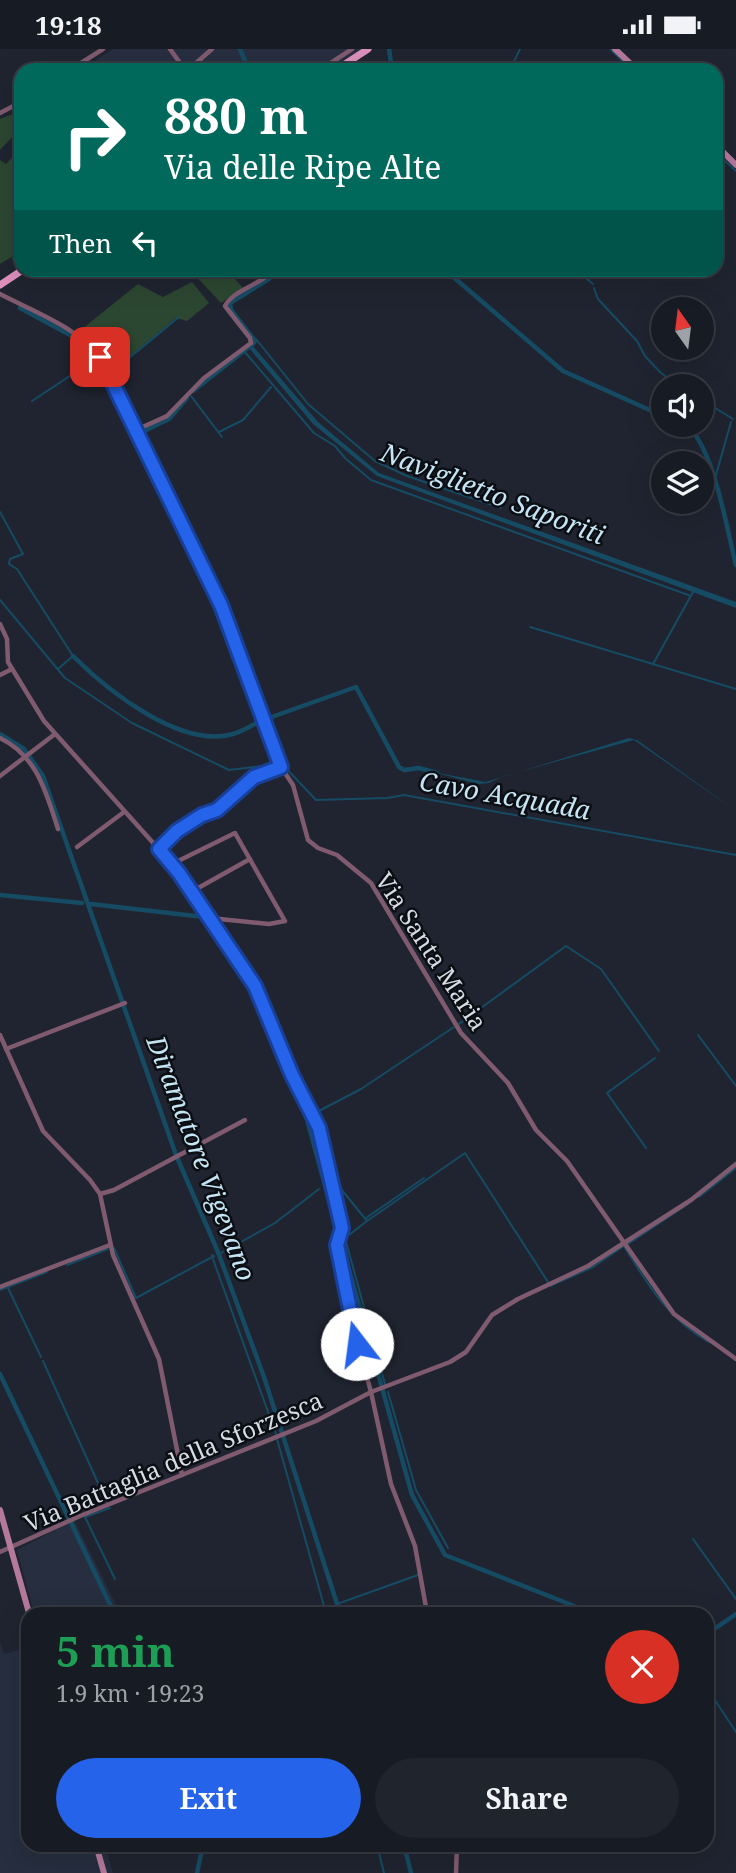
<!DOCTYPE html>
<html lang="en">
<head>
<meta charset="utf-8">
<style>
  :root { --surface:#171b24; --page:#20242c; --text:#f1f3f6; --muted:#9ea1a6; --line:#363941; --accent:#2563eb }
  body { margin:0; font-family:"Noto Serif",serif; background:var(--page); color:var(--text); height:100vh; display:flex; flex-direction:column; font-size:26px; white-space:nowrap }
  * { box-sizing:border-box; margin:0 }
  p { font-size:23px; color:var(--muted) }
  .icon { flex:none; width:38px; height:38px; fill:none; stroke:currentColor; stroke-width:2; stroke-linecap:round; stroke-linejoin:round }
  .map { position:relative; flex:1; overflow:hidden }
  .details { position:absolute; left:21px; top:1558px; width:693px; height:245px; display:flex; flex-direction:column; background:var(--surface); border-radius:21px; box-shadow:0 7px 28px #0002,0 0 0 2px var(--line) }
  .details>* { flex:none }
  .guide { position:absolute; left:14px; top:14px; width:709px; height:214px; border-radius:21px; box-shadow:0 7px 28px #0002,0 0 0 2px var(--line); background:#00695c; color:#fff; overflow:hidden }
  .needle { width:46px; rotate:346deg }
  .buttons { position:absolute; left:651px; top:248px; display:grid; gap:14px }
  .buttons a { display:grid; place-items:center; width:63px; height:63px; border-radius:50%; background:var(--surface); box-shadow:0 7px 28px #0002,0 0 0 2px var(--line); font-size:35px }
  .pin { position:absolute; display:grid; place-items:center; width:60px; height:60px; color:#fff; margin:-30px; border-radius:14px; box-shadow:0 4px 10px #0006 }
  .me { position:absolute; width:77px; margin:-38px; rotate:345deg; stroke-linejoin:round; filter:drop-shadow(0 0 5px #0008) }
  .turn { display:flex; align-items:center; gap:24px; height:147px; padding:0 35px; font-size:32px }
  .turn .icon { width:91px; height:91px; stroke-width:2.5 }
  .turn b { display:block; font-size:49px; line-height:60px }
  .then { display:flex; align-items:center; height:66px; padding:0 35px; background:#0003; gap:14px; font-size:26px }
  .round { display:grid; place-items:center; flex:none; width:74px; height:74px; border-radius:37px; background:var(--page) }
  .overview { display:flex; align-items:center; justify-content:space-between; height:119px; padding:0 35px }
  h1 { font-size:42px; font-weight:700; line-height:52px; color:#1e9e55 }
  .primary-button { display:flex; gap:14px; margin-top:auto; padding:14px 35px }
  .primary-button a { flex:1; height:80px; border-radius:42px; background:var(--accent); color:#fff; font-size:28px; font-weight:700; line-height:80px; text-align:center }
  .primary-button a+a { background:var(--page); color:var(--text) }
  .status { display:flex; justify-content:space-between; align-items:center; height:49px; padding:0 35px; background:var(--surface); direction:ltr }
  .status svg { height:19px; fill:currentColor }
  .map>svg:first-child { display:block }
  .built { fill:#262e3f }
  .green { fill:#2c4731 }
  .water { fill:#164b64 }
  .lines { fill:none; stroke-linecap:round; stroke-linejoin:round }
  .stream { stroke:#164b64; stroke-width:2 }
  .canal { stroke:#164b64; stroke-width:4.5 }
  .minor { stroke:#805b70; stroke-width:4.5 }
  .secondary { stroke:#b5799b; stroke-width:6 }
  .primary { stroke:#dd90bc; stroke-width:7 }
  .route-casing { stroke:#184099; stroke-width:18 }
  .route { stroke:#2563eb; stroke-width:12 }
  .labels { text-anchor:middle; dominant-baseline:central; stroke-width:5; stroke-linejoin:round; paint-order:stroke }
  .street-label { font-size:24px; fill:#d7dbe3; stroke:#0b0e13 }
  .water-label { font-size:26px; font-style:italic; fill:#c5e4f4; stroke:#0b0e13 }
</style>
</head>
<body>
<div class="status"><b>19:18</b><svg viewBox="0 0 49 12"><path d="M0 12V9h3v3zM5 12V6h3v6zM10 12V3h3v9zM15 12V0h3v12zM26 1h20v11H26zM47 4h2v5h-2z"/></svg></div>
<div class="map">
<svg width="736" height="1824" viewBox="0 0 736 1824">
  <rect width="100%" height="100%" fill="#1f2430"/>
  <g class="built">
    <polygon points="113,0 362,0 329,21 81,21"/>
    <polygon points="74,1471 120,1564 34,1564 17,1501"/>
    <polygon points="0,1592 4,1605 28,1598 28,1796 105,1796 113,1824 0,1824"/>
  </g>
  <g class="green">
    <polygon points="21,62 21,88 16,84 0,101 0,70"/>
    <polygon points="21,99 21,202 0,215 0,111 6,115"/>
    <polygon points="190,221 227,221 243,239 221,254"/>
    <polygon points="192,233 209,254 187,272 176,269 110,324 103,304 119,295 115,285 107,288 99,284 88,291 77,284 138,235 163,248"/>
  </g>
  <g class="water">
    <polygon points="252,296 318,373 379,424 736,553 736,559 377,427 313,375 249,299"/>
    <polygon points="629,689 637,691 736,762 634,691 504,727 489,734 478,735 433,723 486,733"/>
  </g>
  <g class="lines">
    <g class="stream">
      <polyline points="610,0 632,21"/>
      <polyline points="510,21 520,0"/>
      <polyline points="716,102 722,108"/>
      <polyline points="723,110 736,122"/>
      <polyline points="716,113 720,108"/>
      <polyline points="575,220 593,235"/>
      <polyline points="594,239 598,250 637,292 645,307 661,324 680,338"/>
      <polyline points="256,290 308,355 375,412 407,427 501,459"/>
      <polyline points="244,302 314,384 335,397 345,409 371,431 691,547"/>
      <polyline points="106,328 179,268"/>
      <polyline points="191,347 222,388"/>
      <polyline points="702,351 733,370"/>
      <polyline points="32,352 97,309"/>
      <polyline points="219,383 243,371 271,338"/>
      <polyline points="714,433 731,373"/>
      <polyline points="0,463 23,505 10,510 9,515 17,520 73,607 58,620"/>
      <polyline points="0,551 65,629 132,674 229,721 278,715"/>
      <polyline points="530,578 736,640"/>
      <polyline points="653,615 693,543"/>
      <polyline points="282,715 316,751 387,749 404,746 736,806"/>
      <polyline points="459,975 566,897 601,920 659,1002"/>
      <polyline points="698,986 736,1037"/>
      <polyline points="315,1064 361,1040 454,978"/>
      <polyline points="646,1099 607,1044 655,1009"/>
      <polyline points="337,1135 367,1172 465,1104 548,1233"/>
      <polyline points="699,1148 736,1119"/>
      <polyline points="366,1169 424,1129"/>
      <polyline points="367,1172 345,1189 385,1335"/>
      <polyline points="628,1195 688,1155"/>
      <polyline points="114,1199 136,1249 214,1207"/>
      <polyline points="217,1204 218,1203"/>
      <polyline points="221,1204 275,1174 319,1140"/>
      <polyline points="212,1207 212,1206"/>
      <polyline points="213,1210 276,1385"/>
      <polyline points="67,1216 108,1200"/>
      <path d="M 550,1237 L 593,1218 L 624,1197 C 647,1235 670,1272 709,1293"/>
      <polyline points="8,1239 41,1308"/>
      <polyline points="0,1241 47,1223"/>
      <polyline points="43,1312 107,1454"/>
      <polyline points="388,1343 416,1441 448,1499"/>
      <polyline points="277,1390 326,1564"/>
      <polyline points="110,1459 85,1468 115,1530"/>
      <polyline points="693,1490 736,1550"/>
      <polyline points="337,1555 418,1526"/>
      <polyline points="301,1564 322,1557"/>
      <polyline points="707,1639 736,1683"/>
      <polyline points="377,1796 384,1824"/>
      <polyline points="378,1800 392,1796"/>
    </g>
    <g class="canal">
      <polyline points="240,0 249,21"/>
      <polyline points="389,0 392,21"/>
      <polyline points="444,220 563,322 663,367"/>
      <polyline points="20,259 72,287 96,306 150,416"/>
      <polyline points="255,292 231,261 230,254 269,230 278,220"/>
      <polyline points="193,342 254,294"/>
      <path d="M 686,376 C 714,397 727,482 736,516"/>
      <polyline points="136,386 169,370 187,349"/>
      <path d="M 73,607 C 108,642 181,700 233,685 C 244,682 253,675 263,671"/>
      <polyline points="266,670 356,638 399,718 404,721 419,719 437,724"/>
      <polyline points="0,685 24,700 43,727 176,1106 218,1203 264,1328 340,1564"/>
      <polyline points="0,846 82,854"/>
      <polyline points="91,855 204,868 233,908"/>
      <polyline points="247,930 306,1067 339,1188"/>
      <polyline points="341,1192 412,1446 445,1506 592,1564"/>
      <polyline points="0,1325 114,1564"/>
      <polyline points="707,1585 736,1565"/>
      <polyline points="404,1796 411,1824"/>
      <polyline points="197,1824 203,1796"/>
    </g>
    <g class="minor">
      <polyline points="170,0 185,21"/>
      <polyline points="70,21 103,0"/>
      <polyline points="188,21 212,0"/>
      <polyline points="320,21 352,0"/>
      <polyline points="0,64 21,53"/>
      <path d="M 0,245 C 34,263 84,280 104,315 L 221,557 L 281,718 L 293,736 L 308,791 L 318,799 L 337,806 L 371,834 L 461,984 L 508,1034 L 536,1081 L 567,1112 L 674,1265 L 736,1310"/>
      <path d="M 136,381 L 167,367 L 204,329 L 251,294 L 250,289 L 225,257 C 234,240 262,236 274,220"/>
      <polyline points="0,575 7,590 8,613 44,672 172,815 251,930 292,1026 319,1079 342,1179 337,1196 349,1263 371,1343 391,1435 415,1497 427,1564"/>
      <polyline points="0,626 12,620"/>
      <path d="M 0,689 C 37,707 46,743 58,780"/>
      <polyline points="0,727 55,685"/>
      <polyline points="77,798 124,763"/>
      <polyline points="159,800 177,782 202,766 217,761 254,728 281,718"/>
      <polyline points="172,815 235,784 285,872 269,875 210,869"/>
      <polyline points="191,843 250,810"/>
      <polyline points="0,986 43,1082 90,1131 100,1145 113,1206 159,1310 182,1426"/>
      <polyline points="6,1000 125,954"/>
      <polyline points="100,1145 114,1141 245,1071"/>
      <polyline points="0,1238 110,1196"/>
      <polyline points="0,1503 80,1467 316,1372 371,1343 450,1313 466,1303 492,1266 518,1250 588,1217 691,1151 736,1115"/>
      <polyline points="456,1824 457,1796"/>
    </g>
    <g class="secondary">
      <polyline points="615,0 637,21"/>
      <polyline points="716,96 736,116"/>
      <polyline points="0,1461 29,1564"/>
      <polyline points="96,1796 104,1824"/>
    </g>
    <g class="primary">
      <polyline points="336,21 368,0"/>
      <polyline points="0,236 24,220"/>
    </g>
  </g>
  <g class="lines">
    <g class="route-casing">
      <polyline id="route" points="100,308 221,556 281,718 254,728 217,761 202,766 177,782 159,800 179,824 255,937 292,1026 319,1079 342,1179 337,1196 357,1295"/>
    </g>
    <use href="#route" class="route"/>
  </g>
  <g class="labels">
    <g class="street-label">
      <text transform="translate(432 902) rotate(57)">Via Santa Maria</text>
      <text transform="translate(173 1412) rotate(-23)">Via Battaglia della Sforzesca</text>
    </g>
    <g class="water-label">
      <text transform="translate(493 444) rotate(21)">Naviglietto Saporiti</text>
      <text transform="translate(505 746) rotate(10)">Cavo Acquada</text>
      <text transform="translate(202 1109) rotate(69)">Diramatore Vigevano</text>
    </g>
  </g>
</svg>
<div class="buttons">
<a><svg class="needle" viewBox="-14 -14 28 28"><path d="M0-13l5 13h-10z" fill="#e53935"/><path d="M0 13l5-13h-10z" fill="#9ea1a6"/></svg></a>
<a><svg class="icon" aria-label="sound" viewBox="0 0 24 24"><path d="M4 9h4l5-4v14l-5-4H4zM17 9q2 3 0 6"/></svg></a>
<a><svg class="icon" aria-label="layers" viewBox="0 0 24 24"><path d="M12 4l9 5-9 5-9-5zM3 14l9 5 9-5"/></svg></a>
</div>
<div class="pin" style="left:100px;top:308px;background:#d93025"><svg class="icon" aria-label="arrive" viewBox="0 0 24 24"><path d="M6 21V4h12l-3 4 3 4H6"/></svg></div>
<svg class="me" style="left:357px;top:1295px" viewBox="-20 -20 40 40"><circle r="19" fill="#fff"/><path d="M0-13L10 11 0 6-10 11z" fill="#2563eb"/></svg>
<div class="guide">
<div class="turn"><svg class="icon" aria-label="right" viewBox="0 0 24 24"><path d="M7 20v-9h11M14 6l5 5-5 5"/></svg><div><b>880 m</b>Via delle Ripe Alte</div></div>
<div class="then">Then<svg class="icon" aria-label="left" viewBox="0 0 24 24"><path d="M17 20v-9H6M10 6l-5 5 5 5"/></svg></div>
</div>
<section class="details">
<div class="overview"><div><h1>5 min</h1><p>1.9 km · 19:23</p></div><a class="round" style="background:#d93025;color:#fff"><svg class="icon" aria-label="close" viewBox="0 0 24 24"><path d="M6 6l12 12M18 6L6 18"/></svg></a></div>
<div class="primary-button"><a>Exit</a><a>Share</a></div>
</section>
</div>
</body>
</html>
